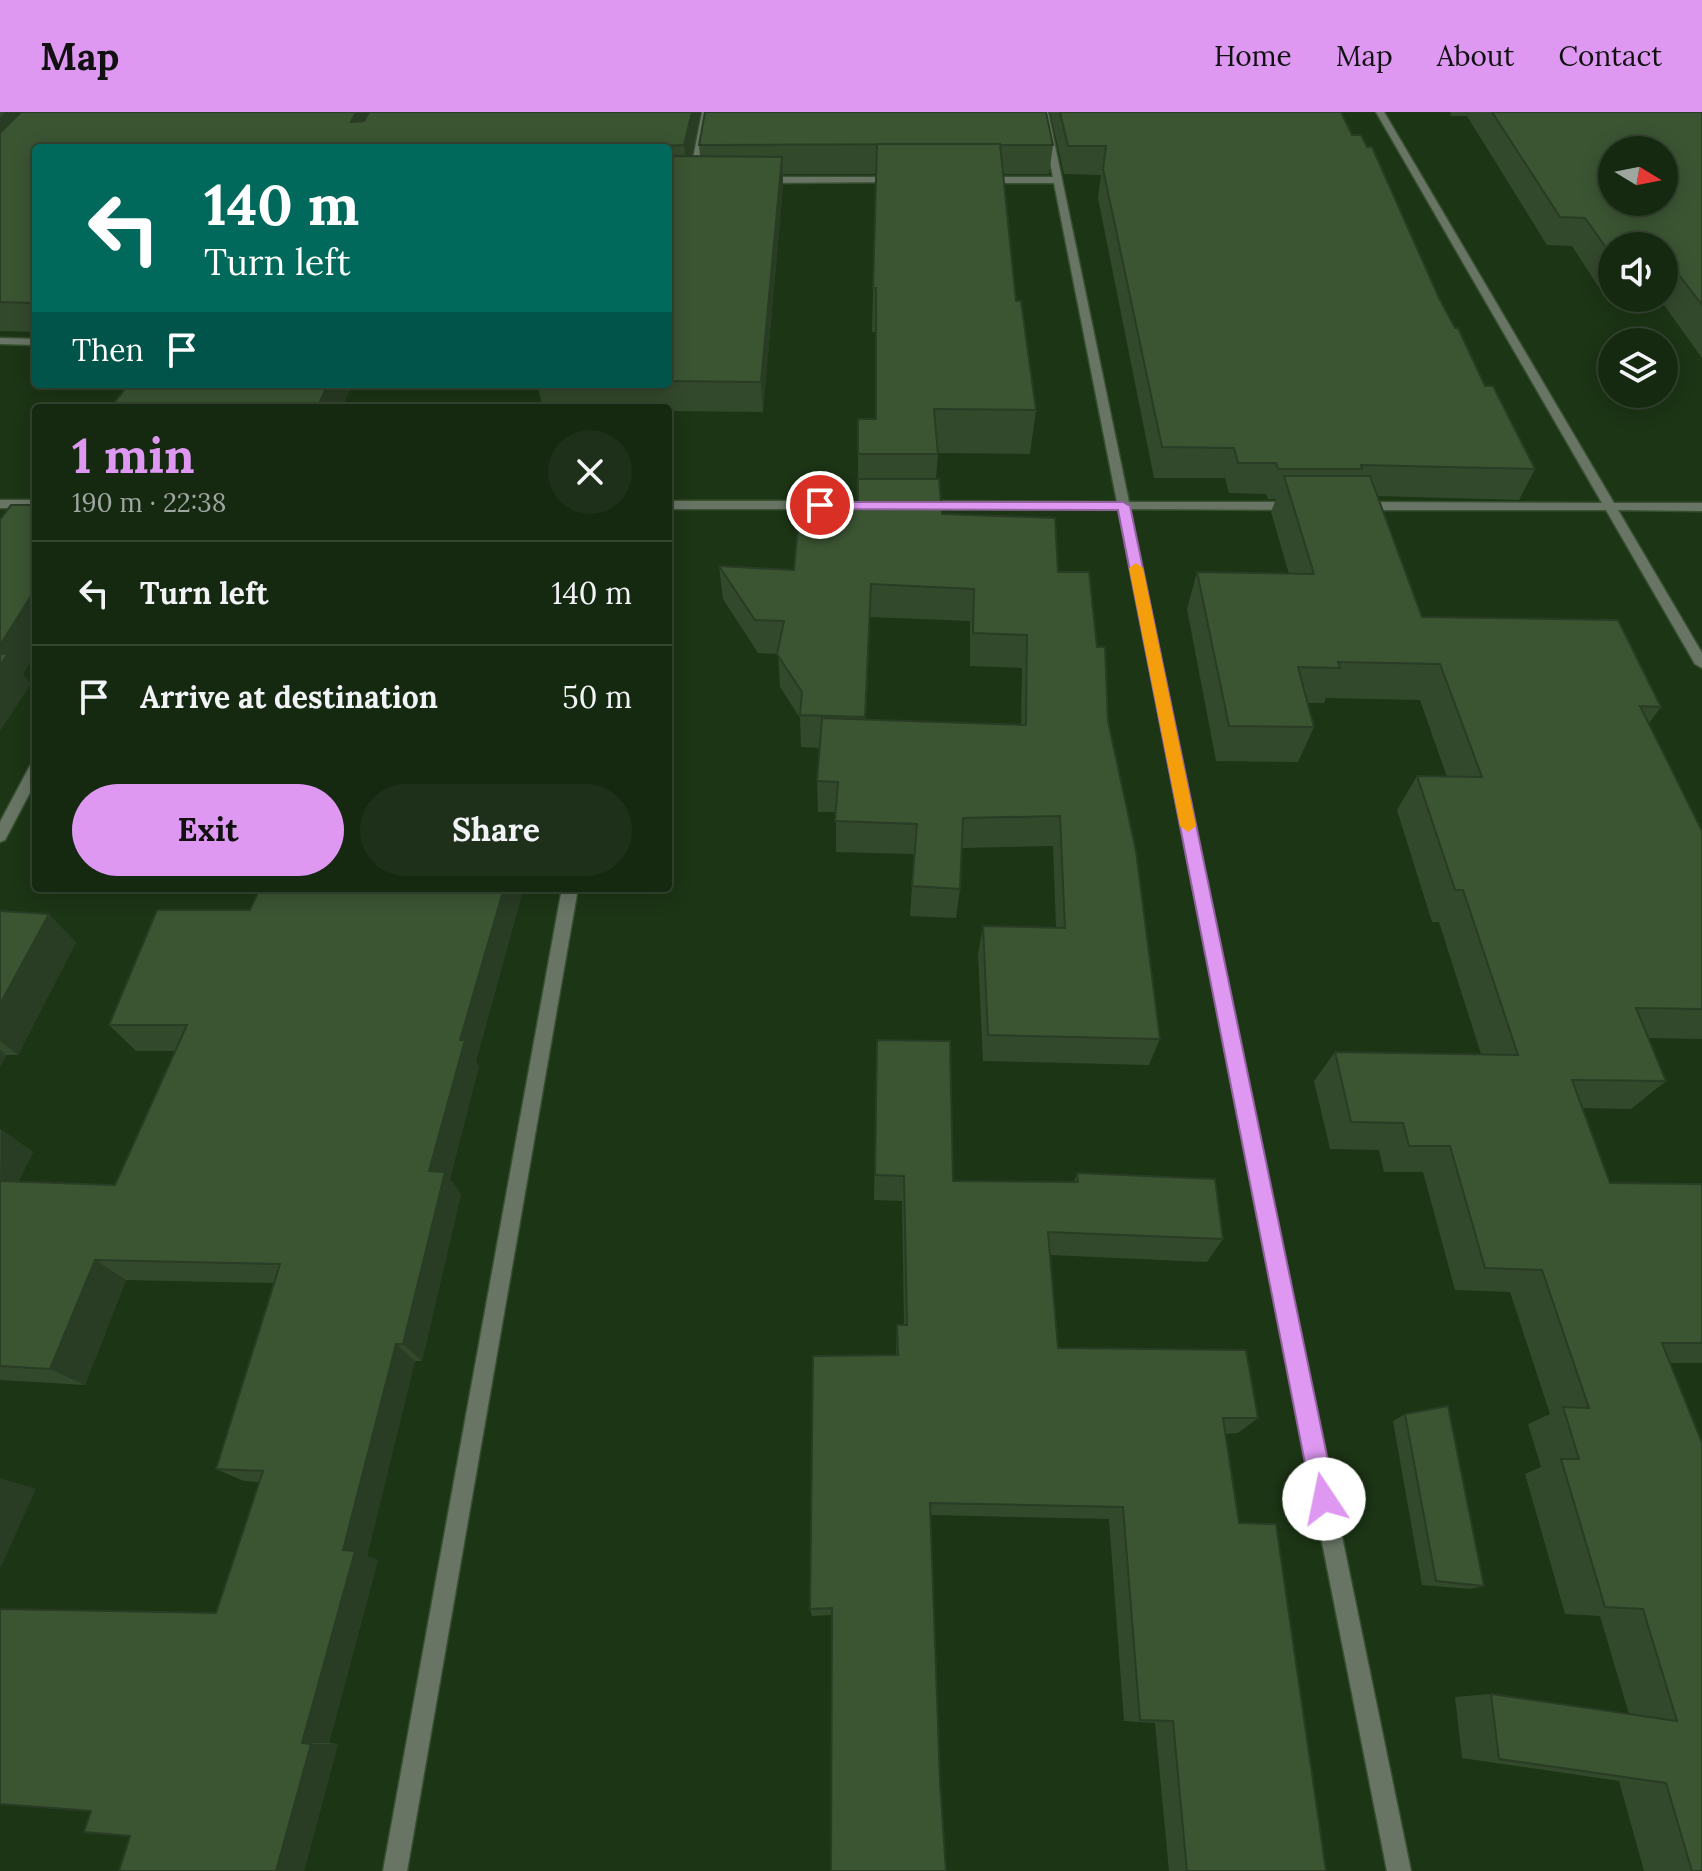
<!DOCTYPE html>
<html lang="en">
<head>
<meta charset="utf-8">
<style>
  :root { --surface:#152810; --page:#1e3019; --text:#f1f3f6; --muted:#9da69f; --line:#344430; --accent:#de98f2 }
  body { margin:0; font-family:Lora,serif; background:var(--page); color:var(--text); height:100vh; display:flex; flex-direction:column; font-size:30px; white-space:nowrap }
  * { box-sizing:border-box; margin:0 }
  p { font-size:26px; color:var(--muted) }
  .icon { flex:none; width:44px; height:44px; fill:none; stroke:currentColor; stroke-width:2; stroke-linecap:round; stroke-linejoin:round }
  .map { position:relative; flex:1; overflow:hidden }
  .side { position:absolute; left:32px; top:292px; width:640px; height:488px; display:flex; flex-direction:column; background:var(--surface); border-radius:8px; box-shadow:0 4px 20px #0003,0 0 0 2px var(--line) }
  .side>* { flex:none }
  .banner { position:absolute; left:32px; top:32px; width:640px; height:244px; border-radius:8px; box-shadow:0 4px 20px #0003,0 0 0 2px var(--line); background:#00695c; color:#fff; overflow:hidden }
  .needle { width:52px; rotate:100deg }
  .tools { position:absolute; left:1598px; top:24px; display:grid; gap:16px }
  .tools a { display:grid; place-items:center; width:80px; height:80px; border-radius:50%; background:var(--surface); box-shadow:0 4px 20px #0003,0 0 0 2px var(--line); font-size:40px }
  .pin { position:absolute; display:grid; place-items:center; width:68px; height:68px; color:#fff; margin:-34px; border:4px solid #fff; border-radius:50%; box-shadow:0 2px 8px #0007 }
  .me { position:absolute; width:88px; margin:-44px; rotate:349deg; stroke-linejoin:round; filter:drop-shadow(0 0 6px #0008) }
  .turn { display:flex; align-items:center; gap:28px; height:168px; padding:0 40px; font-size:36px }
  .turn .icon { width:104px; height:104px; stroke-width:2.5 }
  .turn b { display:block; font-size:56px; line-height:68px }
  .then { display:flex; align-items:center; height:76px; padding:0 40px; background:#0003; gap:16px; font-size:30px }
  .round { display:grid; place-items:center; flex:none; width:84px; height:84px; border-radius:42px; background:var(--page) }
  .summary { display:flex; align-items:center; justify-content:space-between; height:136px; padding:0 40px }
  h1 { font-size:48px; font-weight:700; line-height:60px; color:var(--accent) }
  .primary-button { display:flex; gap:16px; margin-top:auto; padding:16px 40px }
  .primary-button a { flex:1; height:92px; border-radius:48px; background:var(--accent); color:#111; font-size:32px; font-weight:700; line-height:92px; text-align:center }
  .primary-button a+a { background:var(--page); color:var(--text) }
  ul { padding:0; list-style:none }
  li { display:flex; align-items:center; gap:24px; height:104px; padding:0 40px; border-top:2px solid var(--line) }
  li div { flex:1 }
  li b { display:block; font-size:30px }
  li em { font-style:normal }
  header { display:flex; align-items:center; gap:48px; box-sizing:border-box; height:112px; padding:0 40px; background:var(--accent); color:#111 }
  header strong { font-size:38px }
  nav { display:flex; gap:44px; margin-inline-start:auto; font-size:28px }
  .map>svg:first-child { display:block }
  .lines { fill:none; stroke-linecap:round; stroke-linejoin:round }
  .minor-casing { stroke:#385031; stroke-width:3 }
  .minor { fill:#687565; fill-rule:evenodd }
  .wall { fill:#33492c; fill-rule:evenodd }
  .shaded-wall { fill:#293c24 }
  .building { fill:#3b5533; stroke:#293c24; stroke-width:2; fill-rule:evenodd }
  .route { fill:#de98f2; stroke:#90639d; stroke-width:2 }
  .slow { fill:#f59e0b }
</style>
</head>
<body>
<header>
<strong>Map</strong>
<nav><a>Home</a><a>Map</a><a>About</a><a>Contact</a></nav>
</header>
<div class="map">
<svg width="1702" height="1759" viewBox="0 0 1702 1759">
  <rect width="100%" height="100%" fill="#1c3515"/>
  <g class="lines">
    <g class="minor-casing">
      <g id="minor">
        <polygon points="702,0 710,0 697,67 693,70 689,67"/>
        <polygon points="1040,0 1048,0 1129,390 1294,390 1300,394 1294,398 1130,397 1411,1759 1387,1759 1118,397 922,397 916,393 922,389 1117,390 1054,71 983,71 979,68 983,65 1053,65"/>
        <polygon points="1376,0 1384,0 1614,391 1702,391 1702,399 1618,398 1702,541 1702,556 1695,552 1606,398 1362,398 1356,394 1362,390 1602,391"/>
        <polygon points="896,65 899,66 899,70 763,71 759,68 763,65"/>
        <polygon points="0,226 36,227 36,233 0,232"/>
        <rect x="0" y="388" width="36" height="8"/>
        <polygon points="668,389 818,389 824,393 818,397 668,397"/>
        <polygon points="36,651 36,669 5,728 0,730 0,710 31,652"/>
        <polygon points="562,776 578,776 407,1759 383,1759"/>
      </g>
    </g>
    <use href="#minor" class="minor"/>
  </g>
  <g class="wall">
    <path d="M 0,0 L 701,0 L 691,45 L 700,45 L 699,33 L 1053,33 L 1049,62 L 1003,62 L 1016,189 L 1036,298 L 1030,342 L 938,341 L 936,367 L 942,402 L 1058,460 L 1097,535 L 1160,927 L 1149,953 L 983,949 L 978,842 L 983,814 L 1056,815 L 1053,734 L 962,736 L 960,777 L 956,806 L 910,804 L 914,742 L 836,740 L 836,700 L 818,700 L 817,669 L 820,636 L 801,635 L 800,606 L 780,575 L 778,542 L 758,541 L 723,487 L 719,454 L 794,458 L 858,393 L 858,307 L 875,307 L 875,220 L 872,220 L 876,62 L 783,62 L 783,74 L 763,300 L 668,299 L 668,296 L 543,296 L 537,272 L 668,272 L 668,36 L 36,36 L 36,220 L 0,219 ZM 870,505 L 970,509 L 970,554 L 1022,556 L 1021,613 L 866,608 Z"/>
    <polygon points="1050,0 1341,0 1485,274 1535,357 1519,388 1377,384 1422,505 1661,595 1649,611 1702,719 1702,927 1648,926 1666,969 1631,997 1583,996 1610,1071 1702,1072 1702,1251 1670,1251 1702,1759 1644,1759 1619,1669 1462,1646 1455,1585 1491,1582 1629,1602 1600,1504 1565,1502 1525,1362 1541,1355 1528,1312 1550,1302 1510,1180 1455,1178 1423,1060 1384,1060 1379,1038 1330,1037 1314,969 1335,940 1481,942 1439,810 1432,810 1397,698 1417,664 1447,665 1420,588 1326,586 1324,591 1308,591 1314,615 1298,650 1216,649 1187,497 1197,460 1289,462 1271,400 1276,387 1268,387 1266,382 1229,381 1225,366 1154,366 1098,86 1101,63 1064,62"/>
    <polygon points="1450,0 1702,0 1702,246 1659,186 1664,186 1664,134 1612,134 1612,174 1598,174 1572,134 1547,133 1467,4 1451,4"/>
    <polygon points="522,782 476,949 479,954 450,1067 461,1082 422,1249 415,1249 367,1444 378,1448 329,1631 338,1632 304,1759 216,1501 259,1370 244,1369 216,1357 274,1171 126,1168 85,1273 0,1268 0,1017 33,1040 18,1070 115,1073 176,939 136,939 109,913 250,798"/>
    <polygon points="0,799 76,830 18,943 6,943 0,955"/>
    <polygon points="876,956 953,1069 1074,1070 1077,1061 1223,1127 1207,1150 1050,1143 1058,1236 1258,1306 1238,1321 1225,1322 1239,1411 1326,1759 1169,1759 1155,1611 1124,1609 1109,1407 931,1403 832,1503 812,1504 810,1497 896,1243 897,1213 904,1213 902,1089 874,1088"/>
    <polygon points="1405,1302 1484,1474 1470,1477 1422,1473 1393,1309"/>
  </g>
  <g class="shaded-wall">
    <polygon points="5,0 45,0 0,50 0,6"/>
    <polygon points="356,0 378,0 361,36 351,10"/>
    <polygon points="692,0 701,0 687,62 684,33"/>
    <polygon points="782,45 783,74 763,300 761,270"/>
    <polygon points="36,186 36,198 32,191"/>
    <polygon points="328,272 353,272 342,296 317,296"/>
    <polygon points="871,472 870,505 864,637 865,605"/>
    <polygon points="36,476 36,541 23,562 31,572 0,619 0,533"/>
    <polygon points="504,776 519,776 522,782 476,949 479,954 450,1067 461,1082 422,1249 403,1232 429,1059 460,928"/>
    <polygon points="49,802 76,830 18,943 0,929 0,892"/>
    <polygon points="0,938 6,943 0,955"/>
    <polygon points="1,1017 33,1040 7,1090 0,1086"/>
    <polygon points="95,1148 126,1168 85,1273 50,1257"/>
    <polygon points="396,1232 415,1249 367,1444 378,1448 329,1631 302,1631 343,1438"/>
    <polygon points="0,1366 36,1377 0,1457"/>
    <polygon points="311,1632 338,1632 304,1759 276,1759"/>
  </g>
  <g class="building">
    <polygon points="21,0 356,0 351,10 364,9 369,0 692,0 684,33 662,34 662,36 36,36 36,186 32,191 0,190 0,21"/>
    <polygon points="705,0 1046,0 1053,33 1000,33 1000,32 699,33"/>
    <polygon points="1060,0 1341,0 1352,23 1361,23 1367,35 1372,35 1439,186 1455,216 1458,216 1485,274 1493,274 1535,357 1361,353 1362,357 1278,357 1276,351 1238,351 1234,336 1162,335 1103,57 1106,34 1068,34"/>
    <path d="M 1492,0 L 1702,0 L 1702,193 L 1672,154 L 1664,154 L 1664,134 L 1612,134 L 1612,144 L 1585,106 L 1560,105 ZM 1612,38 L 1664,38 L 1664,90 L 1612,90 Z"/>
    <polygon points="877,32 1000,32 1016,189 1021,189 1036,298 934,297 938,342 858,342 858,307 876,307 876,176 873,176"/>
    <polygon points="668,44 782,45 761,270 668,269"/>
    <polygon points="129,272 328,272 317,296 110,296"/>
    <polygon points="1284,364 1370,364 1422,505 1618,508 1661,595 1640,594 1702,719 1702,897 1636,896 1666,969 1572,968 1610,1071 1702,1072 1702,1231 1662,1231 1702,1331 1702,1759 1692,1759 1666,1671 1499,1647 1491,1582 1677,1609 1643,1497 1605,1495 1561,1347 1579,1347 1563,1295 1589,1296 1542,1158 1485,1156 1450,1034 1409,1034 1403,1011 1351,1010 1335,940 1518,943 1463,778 1455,778 1417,664 1482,665 1440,552 1338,550 1340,556 1298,555 1314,615 1229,614 1197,460 1314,462"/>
    <polygon points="858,367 939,367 942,402 1055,406 1058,460 1089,460 1097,535 1105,535 1108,609 1136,739 1160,927 988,923 983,814 1065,816 1060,704 963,706 960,777 912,774 917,712 835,709 838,670 817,669 822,606 1026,613 1027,523 973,521 974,477 871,472 865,605 800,603 802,580 777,542 784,509 755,508 719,454 794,458 800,392 858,393"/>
    <polygon points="11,393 36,393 36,476 0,533 0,408"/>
    <polygon points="0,542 8,542 0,553"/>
    <polygon points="260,776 504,776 460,928 465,928 429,1059 445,1060 403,1232 396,1232 343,1438 355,1439 302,1631 311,1632 276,1759 119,1759 130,1724 84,1720 91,1699 0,1692 0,1497 216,1501 263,1359 216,1357 280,1152 95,1148 50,1257 0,1254 0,1069 115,1073 187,913 109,913 157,798 250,798"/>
    <polygon points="0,799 49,802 0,892"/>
    <polygon points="877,928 950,929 953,1069 1078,1070 1077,1061 1215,1067 1223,1127 1048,1120 1058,1236 1246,1238 1258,1306 1223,1306 1239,1411 1276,1412 1326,1759 1187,1759 1173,1609 1140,1608 1123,1395 930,1391 940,1670 946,1759 831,1759 832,1496 810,1497 813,1244 898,1243 897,1213 907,1213 904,1064 875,1063"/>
    <polygon points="1448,1294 1484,1474 1436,1469 1405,1302"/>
  </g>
  <polygon class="route" points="815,390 1123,390 1130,394 1336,1387 1332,1395 1324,1398 1316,1395 1312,1387 1118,398 820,397 815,396"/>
  <polygon class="slow" points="1136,451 1143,456 1196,714 1188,720 1180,714 1129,456"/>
</svg>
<div class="tools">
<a><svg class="needle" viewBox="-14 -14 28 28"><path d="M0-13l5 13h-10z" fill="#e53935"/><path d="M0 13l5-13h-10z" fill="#9da69f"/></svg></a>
<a><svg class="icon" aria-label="sound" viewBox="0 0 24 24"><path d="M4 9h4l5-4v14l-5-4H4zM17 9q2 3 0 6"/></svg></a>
<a><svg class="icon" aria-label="layers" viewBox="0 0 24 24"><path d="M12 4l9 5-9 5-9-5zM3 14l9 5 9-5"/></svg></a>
</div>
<div class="pin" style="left:820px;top:393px;background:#d93025"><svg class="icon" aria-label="arrive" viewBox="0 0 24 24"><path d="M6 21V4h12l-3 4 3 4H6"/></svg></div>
<svg class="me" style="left:1324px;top:1387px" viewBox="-20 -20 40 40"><circle r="19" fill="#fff"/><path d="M0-13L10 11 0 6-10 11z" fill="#de98f2"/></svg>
<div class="banner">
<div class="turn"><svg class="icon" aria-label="left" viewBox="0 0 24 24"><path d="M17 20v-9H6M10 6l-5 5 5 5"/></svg><div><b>140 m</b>Turn left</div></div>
<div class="then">Then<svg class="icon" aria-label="arrive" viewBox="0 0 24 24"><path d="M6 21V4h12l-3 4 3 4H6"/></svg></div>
</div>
<section class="side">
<div class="summary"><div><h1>1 min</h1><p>190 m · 22:38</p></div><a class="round"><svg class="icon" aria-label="close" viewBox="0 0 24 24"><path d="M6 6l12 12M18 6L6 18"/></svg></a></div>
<ul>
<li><svg class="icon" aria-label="left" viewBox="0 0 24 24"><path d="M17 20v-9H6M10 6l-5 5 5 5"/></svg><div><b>Turn left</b></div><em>140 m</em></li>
<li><svg class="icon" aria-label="arrive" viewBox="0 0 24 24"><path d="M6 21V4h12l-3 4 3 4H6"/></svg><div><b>Arrive at destination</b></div><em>50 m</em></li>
</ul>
<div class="primary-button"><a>Exit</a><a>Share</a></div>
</section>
</div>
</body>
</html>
